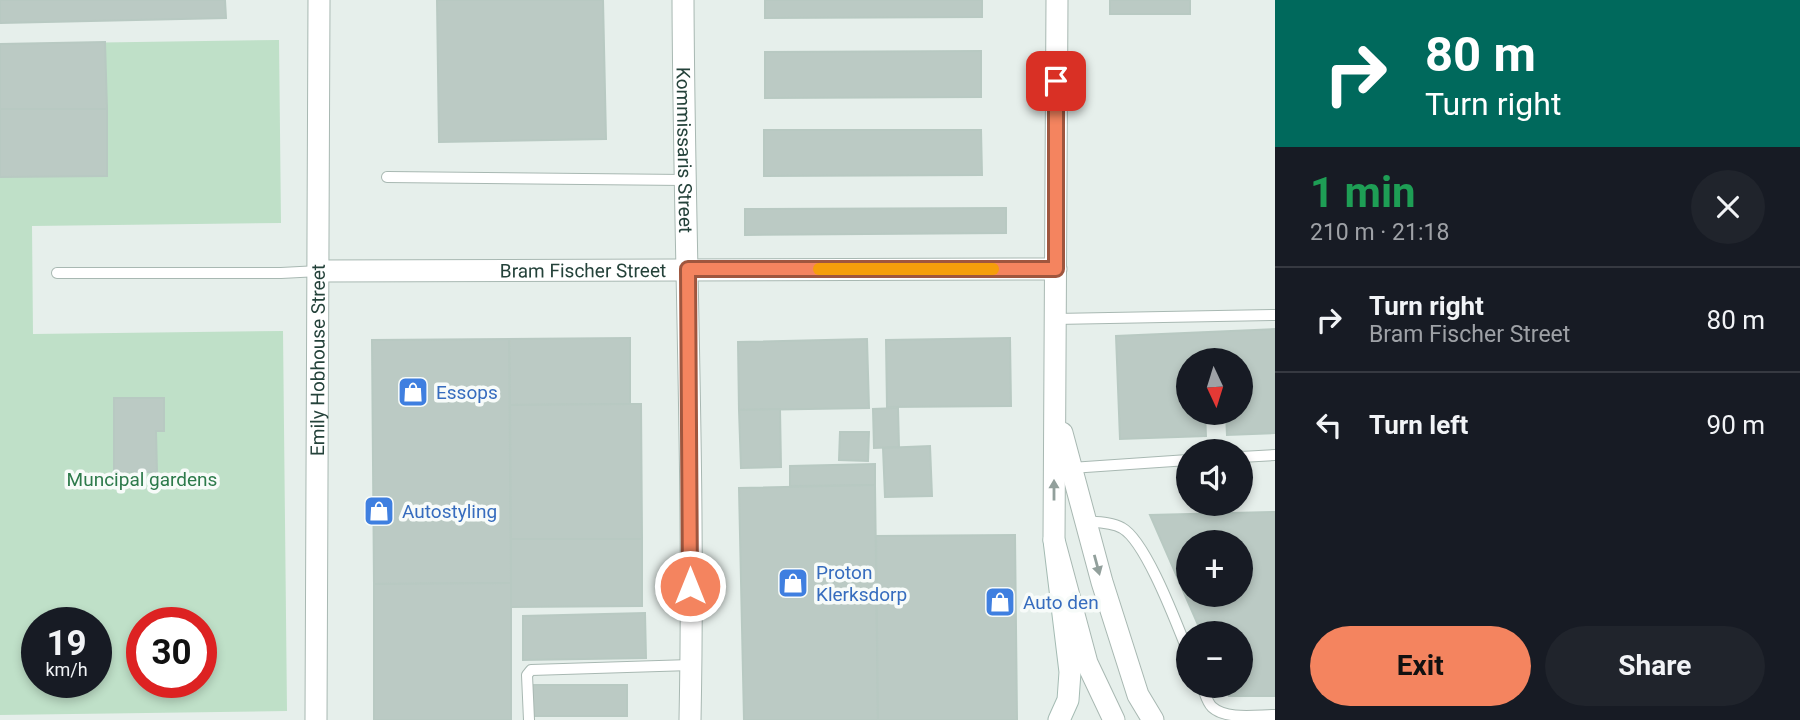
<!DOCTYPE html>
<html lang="en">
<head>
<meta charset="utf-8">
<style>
  :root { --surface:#171b24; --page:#20242c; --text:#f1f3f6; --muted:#9ea1a6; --line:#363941; --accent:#f4845f }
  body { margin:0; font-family:Roboto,sans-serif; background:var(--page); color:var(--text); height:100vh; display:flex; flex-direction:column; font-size:26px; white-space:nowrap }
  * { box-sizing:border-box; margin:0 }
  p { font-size:23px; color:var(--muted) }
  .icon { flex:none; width:38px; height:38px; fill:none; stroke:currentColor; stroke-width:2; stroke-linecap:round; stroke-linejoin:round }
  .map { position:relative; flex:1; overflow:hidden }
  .panel { display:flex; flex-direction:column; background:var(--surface); width:525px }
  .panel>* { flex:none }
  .banner { background:#00695c; color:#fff; overflow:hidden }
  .needle { width:46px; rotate:176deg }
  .fabs { position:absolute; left:1176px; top:348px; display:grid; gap:14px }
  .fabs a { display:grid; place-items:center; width:77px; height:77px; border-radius:50%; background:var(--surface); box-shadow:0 4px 10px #0003; font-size:35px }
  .speed { position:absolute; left:21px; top:607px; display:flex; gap:14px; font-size:35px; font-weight:700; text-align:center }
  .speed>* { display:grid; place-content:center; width:91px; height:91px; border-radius:50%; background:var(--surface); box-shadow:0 4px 10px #0003; line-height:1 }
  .speed small { font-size:18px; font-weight:400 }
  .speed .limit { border:10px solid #d22; background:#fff; color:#111 }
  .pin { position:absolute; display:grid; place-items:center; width:60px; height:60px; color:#fff; margin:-30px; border-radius:14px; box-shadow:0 4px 10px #0006 }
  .me { position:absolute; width:77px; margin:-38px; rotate:0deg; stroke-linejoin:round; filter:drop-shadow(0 0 5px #0008) }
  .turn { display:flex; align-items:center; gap:24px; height:147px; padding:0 35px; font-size:32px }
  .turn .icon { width:91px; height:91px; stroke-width:2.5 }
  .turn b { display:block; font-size:49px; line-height:60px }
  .round { display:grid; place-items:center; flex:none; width:74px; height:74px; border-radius:37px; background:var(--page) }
  .overview { display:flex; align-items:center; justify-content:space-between; height:119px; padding:0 35px }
  h1 { font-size:42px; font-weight:700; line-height:52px; color:#1e9e55 }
  .cta { display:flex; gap:14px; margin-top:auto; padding:14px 35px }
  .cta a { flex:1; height:80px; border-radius:42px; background:var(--accent); color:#111; font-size:28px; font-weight:700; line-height:80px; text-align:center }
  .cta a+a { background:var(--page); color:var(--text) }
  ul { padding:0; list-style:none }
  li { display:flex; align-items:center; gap:21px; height:105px; padding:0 35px; border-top:2px solid var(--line) }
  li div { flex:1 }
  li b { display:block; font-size:26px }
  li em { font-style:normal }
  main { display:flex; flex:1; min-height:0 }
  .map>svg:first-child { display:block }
  .green { fill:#bfe0c8; fill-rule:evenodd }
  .building { fill:#bbcac4; stroke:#b8c9c2; stroke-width:2; fill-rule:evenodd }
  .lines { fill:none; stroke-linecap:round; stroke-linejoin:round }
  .lane-casing { stroke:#a8b8b2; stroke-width:12 }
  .street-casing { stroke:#a8b8b2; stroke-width:23 }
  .secondary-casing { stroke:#a4bbb3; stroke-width:23 }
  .lane { stroke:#fff; stroke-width:10 }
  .street { stroke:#fff; stroke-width:21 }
  .secondary { stroke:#fff; stroke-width:21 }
  .oneway { fill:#92a09c }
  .route-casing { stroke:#9f563e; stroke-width:18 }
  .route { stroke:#f4845f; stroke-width:12 }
  .slow { stroke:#f59e0b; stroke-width:12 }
  .labels { text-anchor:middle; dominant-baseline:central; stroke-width:7; stroke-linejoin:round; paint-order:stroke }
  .street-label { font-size:19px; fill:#24423a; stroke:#f7fbf9 }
  .shop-label { font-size:19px; fill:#366cbe; stroke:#f7fbf9; text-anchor:start }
  .park-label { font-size:19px; fill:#2d7a4b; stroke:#f7fbf9 }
</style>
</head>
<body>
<main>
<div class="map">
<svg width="1275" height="720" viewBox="0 0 1275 720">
  <rect width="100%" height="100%" fill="#e6efeb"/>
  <path class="green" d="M 279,40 L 281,223 L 32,226 L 33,334 L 283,331 L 287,711 L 0,715 L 0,44 ZM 37,623 L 96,623 L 96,682 L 37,682 ZM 142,623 L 201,623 L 201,682 L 142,682 Z"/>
  <g class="building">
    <polygon points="0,0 225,0 226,18 0,23"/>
    <polygon points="437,0 603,0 606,139 439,142"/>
    <polygon points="765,0 982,0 982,17 765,18"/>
    <rect x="1110" y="0" width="80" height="14"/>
    <polygon points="105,42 107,109 0,109 0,44"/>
    <polygon points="981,51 981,97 765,98 765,52"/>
    <polygon points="0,109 107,109 107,176 0,177"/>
    <polygon points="764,130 981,130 982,175 764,176"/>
    <polygon points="1006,208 1006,233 745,235 745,209"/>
    <polygon points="1275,329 1275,433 1227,435 1226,413 1241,413 1241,360 1188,360 1188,413 1205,413 1206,436 1120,439 1116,336"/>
    <polygon points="630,338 630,404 510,405 509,339"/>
    <polygon points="1010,338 1011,406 887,407 886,340"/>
    <polygon points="509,339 511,583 374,584 372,340"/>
    <polygon points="867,339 869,408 739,410 738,342"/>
    <polygon points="114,398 164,398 164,431 156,431 157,472 114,472"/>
    <polygon points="630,404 641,404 642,539 511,539 510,405"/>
    <polygon points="898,408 899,447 874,448 873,409"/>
    <polygon points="780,409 781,467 741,468 739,410"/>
    <polygon points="840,432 869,432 868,461 839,460"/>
    <polygon points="930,446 932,496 885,497 883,448"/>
    <polygon points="875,464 875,485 790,486 790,466"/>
    <polygon points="875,485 878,720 744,720 739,488"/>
    <path d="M 1275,512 L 1275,696 L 1229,696 L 1224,686 L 1241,686 L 1241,634 L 1202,634 L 1150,515 ZM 1188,542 L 1241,542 L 1241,595 L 1188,595 Z"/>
    <polygon points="1015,535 1017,720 878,720 876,536"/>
    <polygon points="511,539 642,539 642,606 511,607"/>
    <polygon points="511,583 511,720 374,720 374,584"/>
    <polygon points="645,613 646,658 523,660 523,616"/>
    <rect x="524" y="685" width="103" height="31"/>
  </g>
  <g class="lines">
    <g class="lane-casing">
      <g id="lane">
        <polyline points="387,177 684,180"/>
        <polyline points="57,273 281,273 319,271"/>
        <polyline points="1055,319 1275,315"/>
        <polyline points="1241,457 1275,455"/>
        <polyline points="1071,468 1188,460"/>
        <path d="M 1085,521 C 1096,522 1112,522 1122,528 C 1146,541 1177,625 1188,652"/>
        <path d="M 1202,686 C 1205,693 1207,702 1212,707 C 1226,720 1257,715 1275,715"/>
        <polyline points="529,720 527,675 531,670 691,665"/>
      </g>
    </g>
    <g class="street-casing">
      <g id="street">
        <path id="s1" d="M 683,0 C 684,240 695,480 690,720"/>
        <polyline points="1057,0 1054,540 1087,663 1114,720"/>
        <path id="s2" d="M 319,271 L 1056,269"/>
        <polyline points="1062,433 1102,582 1138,695 1153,720"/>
        <path id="s3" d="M 316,720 L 319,0"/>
      </g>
    </g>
    <g class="secondary-casing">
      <polyline id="secondary" points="1054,540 1070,672 1068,700 1059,720"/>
    </g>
    <use href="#lane" class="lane"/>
    <use href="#street" class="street"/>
    <use href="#secondary" class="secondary"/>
  </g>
  <defs><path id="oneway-solid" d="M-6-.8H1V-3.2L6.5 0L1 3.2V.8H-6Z" transform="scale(1.75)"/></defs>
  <g class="oneway">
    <use href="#oneway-solid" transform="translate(1054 490) rotate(-90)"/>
    <use href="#oneway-solid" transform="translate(1097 565) rotate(75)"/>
  </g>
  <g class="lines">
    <g class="route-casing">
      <polyline id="route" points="690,586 688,269 1056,269 1056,81"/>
    </g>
    <use href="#route" class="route"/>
    <polyline class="slow" points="819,269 993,269"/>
  </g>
  <defs>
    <g id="shop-square" transform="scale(1.575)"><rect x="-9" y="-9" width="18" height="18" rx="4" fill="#3f7fe0" stroke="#f7fbf9"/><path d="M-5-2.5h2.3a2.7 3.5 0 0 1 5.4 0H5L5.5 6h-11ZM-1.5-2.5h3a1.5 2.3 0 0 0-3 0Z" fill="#fff"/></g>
  </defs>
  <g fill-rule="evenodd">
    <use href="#shop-square" x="413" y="392"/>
    <use href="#shop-square" x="379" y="511"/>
    <use href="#shop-square" x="793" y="583"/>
    <use href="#shop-square" x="1000" y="602"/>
  </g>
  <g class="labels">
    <g class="street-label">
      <text stroke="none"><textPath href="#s1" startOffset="150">Kommissaris Street</textPath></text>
      <text stroke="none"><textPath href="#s2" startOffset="264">Bram Fischer Street</textPath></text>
      <text stroke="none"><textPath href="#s3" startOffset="360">Emily Hobhouse Street</textPath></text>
    </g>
    <g class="shop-label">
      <text x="436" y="392">Essops</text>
      <text x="402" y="511">Autostyling</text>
      <text x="816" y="572">Proton<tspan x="816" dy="22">Klerksdorp</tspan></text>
      <text x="1023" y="602">Auto den</text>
    </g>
    <g class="park-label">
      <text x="142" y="479">Muncipal gardens</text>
    </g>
  </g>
</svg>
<div class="fabs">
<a><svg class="needle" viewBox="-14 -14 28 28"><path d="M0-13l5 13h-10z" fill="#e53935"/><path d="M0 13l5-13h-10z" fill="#9ea1a6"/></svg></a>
<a><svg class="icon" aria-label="sound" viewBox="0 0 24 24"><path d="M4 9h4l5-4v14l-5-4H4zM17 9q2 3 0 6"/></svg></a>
<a>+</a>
<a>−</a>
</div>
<div class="speed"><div>19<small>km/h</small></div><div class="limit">30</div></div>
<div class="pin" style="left:1056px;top:81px;background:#d93025"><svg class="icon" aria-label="arrive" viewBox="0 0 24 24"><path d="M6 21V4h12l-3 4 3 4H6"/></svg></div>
<svg class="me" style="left:690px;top:586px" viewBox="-20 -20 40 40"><circle r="17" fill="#f4845f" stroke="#fff" stroke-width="3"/><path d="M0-11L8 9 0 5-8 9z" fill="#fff"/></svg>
</div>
<section class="panel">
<div class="banner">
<div class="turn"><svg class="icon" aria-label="right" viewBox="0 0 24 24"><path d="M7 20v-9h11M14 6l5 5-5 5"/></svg><div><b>80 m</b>Turn right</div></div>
</div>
<div class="overview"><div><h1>1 min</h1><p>210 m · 21:18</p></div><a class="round"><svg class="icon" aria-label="close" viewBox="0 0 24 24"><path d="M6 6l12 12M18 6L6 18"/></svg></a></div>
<ul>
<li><svg class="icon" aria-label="right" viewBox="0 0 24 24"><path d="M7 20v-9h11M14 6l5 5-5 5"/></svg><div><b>Turn right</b><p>Bram Fischer Street</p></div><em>80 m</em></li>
<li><svg class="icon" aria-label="left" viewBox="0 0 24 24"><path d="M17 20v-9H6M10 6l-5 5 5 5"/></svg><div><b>Turn left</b></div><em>90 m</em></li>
</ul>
<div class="cta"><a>Exit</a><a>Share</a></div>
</section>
</main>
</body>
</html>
